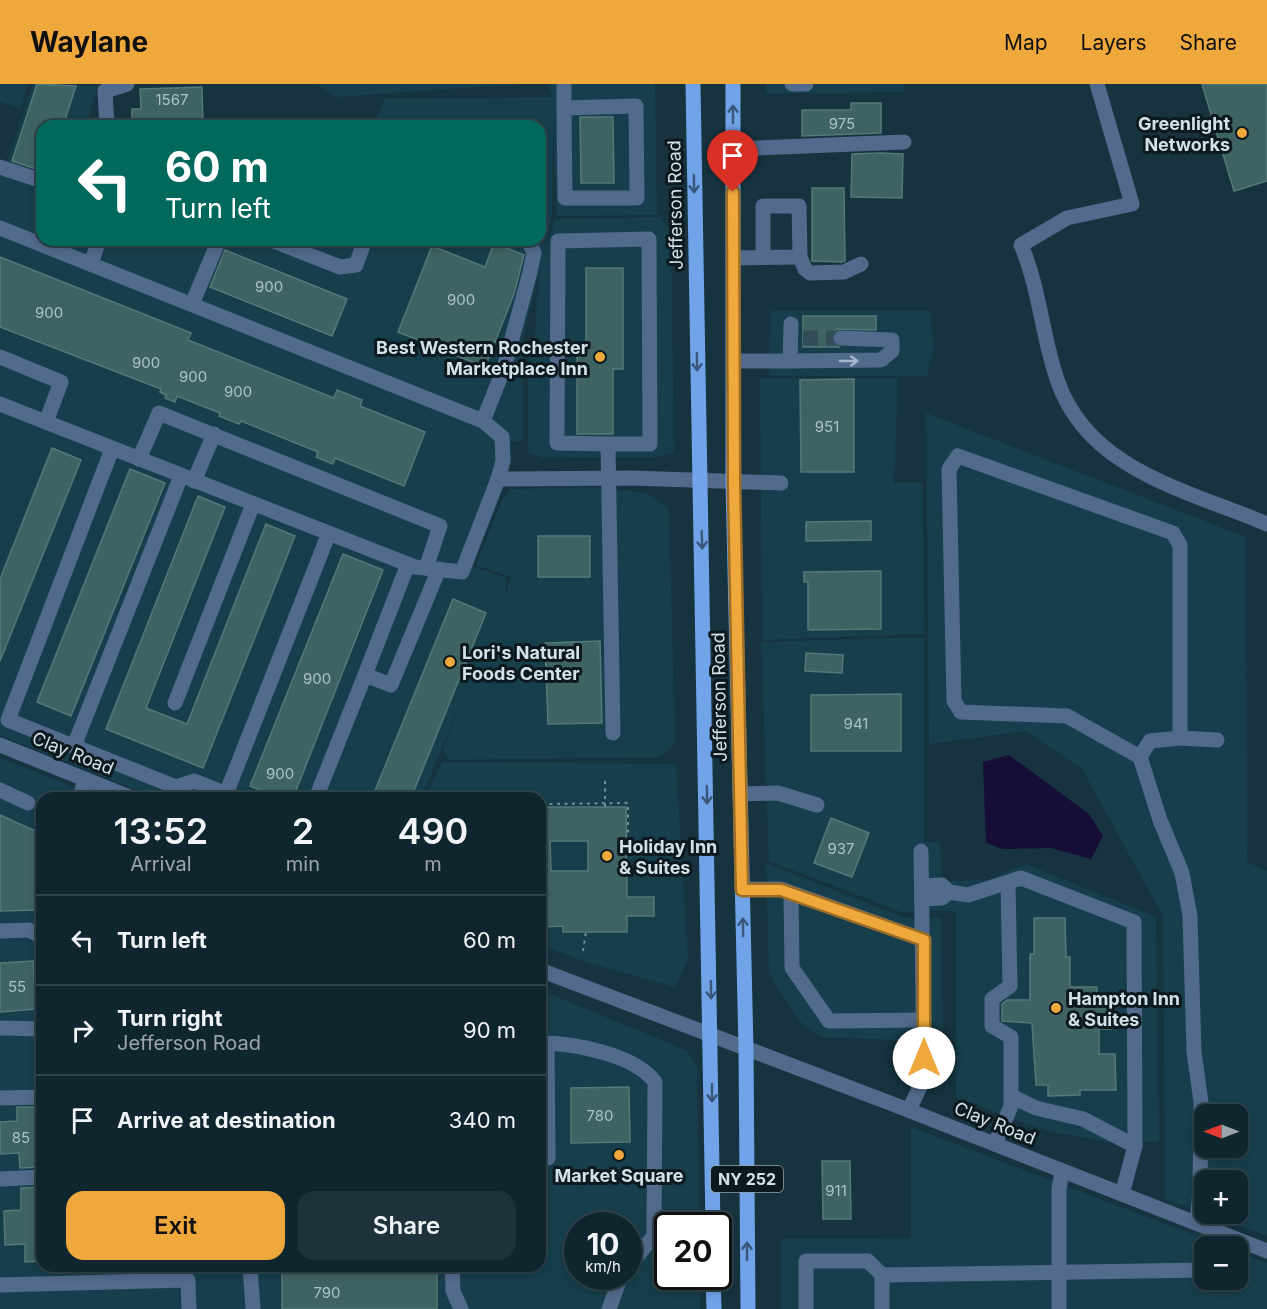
<!DOCTYPE html>
<html lang="en">
<head>
<meta charset="utf-8">
<style>
  :root { --surface:#10262f; --page:#1e323b; --text:#f1f3f6; --muted:#9ca5aa; --line:#30434b; --accent:#eea83c }
  body { margin:0; font-family:Inter,sans-serif; background:var(--page); color:var(--text); height:100vh; display:flex; flex-direction:column; font-size:22px; white-space:nowrap }
  * { box-sizing:border-box; margin:0 }
  p { font-size:20px; color:var(--muted) }
  .icon { flex:none; width:33px; height:33px; fill:none; stroke:currentColor; stroke-width:2; stroke-linecap:round; stroke-linejoin:round }
  .map { position:relative; flex:1; overflow:hidden }
  .panel { position:absolute; left:36px; top:708px; width:510px; height:480px; display:flex; flex-direction:column; background:var(--surface); border-radius:18px; box-shadow:0 3px 9px #0003,0 0 0 2px var(--line) }
  .panel>* { flex:none }
  .hud { position:absolute; left:36px; top:36px; width:510px; height:126px; border-radius:18px; box-shadow:0 3px 9px #0003,0 0 0 2px var(--line); background:#00695c; color:#fff; overflow:hidden }
  .needle { width:39px; rotate:270deg }
  .fabs { position:absolute; left:1194px; top:1020px; display:grid; gap:12px }
  .fabs a { display:grid; place-items:center; width:54px; height:54px; border-radius:12px; background:var(--surface); box-shadow:0 3px 9px #0003,0 0 0 2px var(--line); font-size:30px }
  .speed { position:absolute; left:564px; top:1128px; display:flex; gap:12px; font-size:30px; font-weight:700; text-align:center }
  .speed>* { display:grid; place-content:center; width:78px; height:78px; border-radius:50%; background:var(--surface); box-shadow:0 3px 9px #0003,0 0 0 2px var(--line); line-height:1 }
  .speed small { font-size:15px; font-weight:400 }
  .speed .limit { border:3px solid #111; border-radius:9px; background:#fff; color:#111 }
  .pin { position:absolute; display:grid; place-items:center; width:51px; height:51px; color:#fff; margin:-62px -26px; border-radius:50% 50% 50% 0; rotate:-45deg; box-shadow:0 0 6px #0007 }
  .pin .icon { rotate:45deg }
  .me { position:absolute; width:66px; margin:-33px; rotate:0deg; stroke-linejoin:round; filter:drop-shadow(0 0 4px #0008) }
  .turn { display:flex; align-items:center; gap:21px; height:126px; padding:0 30px; font-size:27px }
  .turn .icon { width:78px; height:78px; stroke-width:2.5 }
  .turn b { display:block; font-size:42px; line-height:51px }
  .eta { display:flex; justify-content:space-evenly; align-items:center; height:102px; text-align:center }
  .eta b { font-size:36px; font-weight:600; line-height:42px }
  .primary-button { display:flex; gap:12px; margin-top:auto; padding:12px 30px }
  .primary-button a { flex:1; height:69px; border-radius:18px; background:var(--accent); color:#111; font-size:24px; font-weight:600; line-height:69px; text-align:center }
  .primary-button a+a { background:var(--page); color:var(--text) }
  ul { padding:0; list-style:none }
  li { display:flex; align-items:center; gap:18px; height:90px; padding:0 30px; border-top:2px solid var(--line) }
  li div { flex:1 }
  li b { display:block; font-size:22px }
  li em { font-style:normal }
  header { display:flex; align-items:center; gap:36px; box-sizing:border-box; height:84px; padding:0 30px; background:var(--accent); color:#111 }
  header strong { font-size:28px }
  nav { display:flex; gap:33px; margin-inline-start:auto; font-size:21px }
  .map>svg:first-child { display:block }
  .built { fill:#173e4c; fill-rule:evenodd }
  .water { fill:#160e36 }
  .building { fill:#3f6262; stroke:#557979; stroke-width:1.5; fill-rule:evenodd }
  .lines { fill:none; stroke-linecap:round; stroke-linejoin:round }
  .minor-tunnel { stroke:#324d58; stroke-width:15; stroke-dasharray:15 8; stroke-linecap:butt }
  .path { stroke:#778e97; stroke-width:2; stroke-dasharray:3 4.5; stroke-linecap:butt }
  .minor { stroke:#526a8b; stroke-width:15 }
  .major { stroke:#70a3e8; stroke-width:15 }
  .oneway { stroke:#3a5779 }
  .oneway2 { stroke:#a5b8c8 }
  .route-casing { stroke:#9b6d27; stroke-width:15 }
  .route { stroke:#eea83c; stroke-width:10 }
  .poi-dot { fill:#eea83c; stroke:#0d191e; stroke-width:2 }
  .labels { text-anchor:middle; dominant-baseline:central; stroke-width:6; stroke-linejoin:round; paint-order:stroke }
  .number-label { font-size:15px; fill:#acc2c7 }
  .shield { fill:#0d191e; stroke:#96a6ac; stroke-width:1.5 }
  .shield-label { font-size:16px; font-weight:bold; fill:#d1e2e9 }
  .poi-label { font-size:18px; font-weight:bold; fill:#d1e2e9; stroke:#0d191e; text-anchor:start }
  .street-label { font-size:18px; fill:#d1e2e9; stroke:#0d191e }
</style>
</head>
<body>
<header>
<strong>Waylane</strong>
<nav><a>Map</a><a>Layers</a><a>Share</a></nav>
</header>
<div class="map">
<svg width="1267" height="1225" viewBox="0 0 1267 1225">
  <rect width="100%" height="100%" fill="#16333f"/>
  <g class="built">
    <polygon points="0,0 28,0 21,24 0,18"/>
    <polygon points="33,0 98,2 86,42 42,42 42,156 166,156 188,165 192,156 315,156 328,161 330,156 540,156 540,42 374,42 384,15 552,13 548,0 655,0 657,131 557,132 553,35 552,134 543,171 555,135 660,133 671,147 674,369 657,373 543,374 528,369 528,281 535,250 539,188 523,254 523,357 511,357 512,374 500,414 472,482 506,494 505,512 511,493 476,481 502,416 511,405 591,403 647,409 669,424 675,659 660,673 448,676 443,665 467,604 421,714 155,714 0,651 0,92 2,92"/>
    <polygon points="316,0 522,0 337,13"/>
    <polygon points="766,0 904,0 904,8 766,10"/>
    <polygon points="770,227 930,227 934,263 927,292 769,292"/>
    <polygon points="760,294 898,294 894,399 923,399 924,550 762,556"/>
    <path d="M 926,329 L 1246,453 L 1247,778 L 1267,787 L 1267,1151 L 1206,1130 L 1238,1130 L 1238,1096 L 1204,1096 L 1204,1129 L 1165,1115 L 1163,832 L 1082,685 L 1026,647 L 929,660 ZM 1204,1030 L 1238,1030 L 1238,1064 L 1204,1064 Z"/>
    <polygon points="924,553 924,758 940,758 942,797 988,796 1026,780 1156,833 1159,1057 1113,1059 1054,1048 1023,1039 956,1013 956,827 901,828 769,777 761,558"/>
    <path d="M 0,674 L 102,714 L 42,714 L 42,1182 L 540,1182 L 540,906 L 674,961 L 688,968 L 697,983 L 699,1141 L 668,1142 L 668,1192 L 700,1193 L 700,1225 L 0,1225 ZM 578,1142 L 628,1142 L 628,1192 L 578,1192 Z"/>
    <polygon points="442,678 676,680 688,876 675,903 589,879 540,861 540,714 425,714"/>
    <polygon points="766,779 905,834 941,834 943,958 822,953 803,941 774,899 769,887"/>
    <polygon points="911,1043 1223,1162 1204,1162 1204,1196 1238,1196 1238,1168 1267,1179 1267,1225 781,1225 781,1155 911,1154"/>
  </g>
  <polygon class="water" points="1009,671 1089,730 1103,752 1091,775 1051,764 1003,765 986,759 983,678"/>
  <g class="building">
    <polygon points="37,0 76,2 63,42 42,42 42,87 12,77"/>
    <polygon points="1202,0 1267,0 1267,97 1234,107"/>
    <polygon points="202,3 203,42 132,42 132,25 141,25 140,5"/>
    <polygon points="851,19 881,19 881,49 802,52 802,26 851,26"/>
    <polygon points="580,33 613,33 614,99 581,99"/>
    <polygon points="881,69 903,70 902,114 851,113 852,70"/>
    <polygon points="812,104 844,104 845,177 842,178 812,177"/>
    <polygon points="494,159 524,171 514,210 485,283 398,248 432,162 485,183"/>
    <polygon points="225,166 347,215 332,252 210,203"/>
    <polygon points="0,173 191,249 188,256 334,314 337,306 362,316 360,322 425,348 404,402 335,374 333,380 316,373 318,368 241,337 239,340 219,332 220,329 177,312 175,318 165,314 166,311 160,308 161,305 0,243"/>
    <polygon points="586,184 623,184 623,285 613,285 613,350 577,350 577,262 586,262"/>
    <polygon points="803,232 876,232 876,246 837,245 831,254 839,263 803,263"/>
    <polygon points="854,295 854,388 801,388 800,296"/>
    <polygon points="52,364 81,376 0,577 0,495"/>
    <polygon points="130,385 165,399 71,632 37,618"/>
    <polygon points="198,412 225,423 146,624 187,640 266,440 295,452 203,684 106,645"/>
    <polygon points="871,437 871,456 806,457 806,438"/>
    <rect x="538" y="452" width="52" height="41"/>
    <polygon points="343,470 383,486 293,714 280,714 250,702"/>
    <polygon points="881,487 881,545 808,546 808,498 804,498 804,488"/>
    <polygon points="453,515 486,529 411,714 372,714"/>
    <polygon points="600,557 602,639 548,640 545,559"/>
    <polygon points="806,569 843,571 842,589 805,587"/>
    <polygon points="901,610 901,667 811,667 811,611"/>
    <path d="M 540,723 L 626,723 L 627,813 L 654,813 L 654,832 L 627,832 L 627,848 L 563,848 L 563,842 L 543,843 ZM 550,757 L 588,757 L 588,787 L 551,787 Z"/>
    <polygon points="0,731 42,750 42,806 35,807 36,826 0,827"/>
    <polygon points="831,734 869,749 852,793 814,779"/>
    <polygon points="1034,834 1065,834 1066,873 1070,873 1070,903 1097,903 1097,910 1111,910 1111,945 1099,945 1099,970 1115,970 1116,1006 1080,1006 1080,1011 1048,1012 1048,1001 1036,1001 1032,939 1002,937 1002,920 1007,916 1030,916 1030,870 1034,870"/>
    <polygon points="33,877 36,925 0,928 0,879"/>
    <polygon points="629,1003 630,1058 571,1059 571,1004"/>
    <polygon points="17,1023 42,1023 42,1083 20,1084 19,1069 0,1070 0,1038 17,1037"/>
    <polygon points="822,1077 850,1077 851,1135 823,1135"/>
    <polygon points="42,1103 42,1177 25,1178 25,1160 5,1161 4,1127 21,1126 21,1104"/>
    <rect x="282" y="1182" width="155" height="43"/>
  </g>
  <g class="lines">
    <polyline class="minor-tunnel" points="803,254 841,254"/>
    <g class="path">
      <polyline points="605,697 605,723"/>
      <polyline points="542,720 628,719 628,791"/>
      <polyline points="583,867 586,848"/>
    </g>
    <g class="minor">
      <polyline points="564,0 564,24 636,22 637,114 565,114 564,24"/>
      <polyline points="792,0 806,0"/>
      <path d="M 1097,0 L 1132,120 L 1067,134 L 1021,161 C 1040,205 1042,253 1058,298 C 1089,387 1190,407 1267,440"/>
      <polyline points="107,42 105,7 127,0"/>
      <polyline points="733,65 904,58"/>
      <polyline points="0,83 42,97"/>
      <polyline points="0,144 483,337 502,353 503,377 498,395"/>
      <polyline points="271,156 340,183 356,181 365,156"/>
      <polyline points="800,173 805,185 810,189 844,188 861,180"/>
      <polyline points="733,174 800,173 799,122 763,122 763,173"/>
      <polyline points="91,180 99,156"/>
      <polyline points="192,220 219,156"/>
      <polyline points="0,273 61,298 46,338"/>
      <polyline points="733,277 790,277 791,240"/>
      <polyline points="790,277 881,276 892,267 892,256 841,254"/>
      <polyline points="0,320 415,483 462,488 498,395 632,394 781,399"/>
      <polyline points="483,337 504,284 529,192 534,169 528,156"/>
      <polyline points="608,360 650,360 649,155 558,157 557,359 608,360 613,649"/>
      <polyline points="112,365 8,636 176,703 194,697 237,714"/>
      <polyline points="139,375 159,329 440,442 426,484"/>
      <polyline points="194,397 214,350"/>
      <polyline points="408,480 365,591 391,601 439,485"/>
      <polyline points="175,619 253,420"/>
      <polyline points="0,661 132,714"/>
      <polyline points="74,662 181,392"/>
      <polyline points="1140,673 1150,657 1180,654"/>
      <polyline points="0,706 28,719"/>
      <polyline points="226,710 329,449"/>
      <polyline points="740,710 778,709 817,721"/>
      <polyline points="80,714 85,695"/>
      <polyline points="316,714 365,591"/>
      <polyline points="922,802 942,801 949,808"/>
      <polyline points="742,805 781,805 924,856"/>
      <polyline points="791,809 792,884 829,937 924,936"/>
      <polyline points="922,815 942,814 949,808 968,811 1021,794 1134,838 1135,1062 1122,1110"/>
      <polyline points="0,847 29,846 42,853"/>
      <polyline points="540,886 890,1019 1267,1167"/>
      <polyline points="0,944 42,945"/>
      <path d="M 540,959 C 573,959 634,970 655,998 L 654,1152 L 628,1183"/>
      <polyline points="547,959 548,1074"/>
      <polyline points="1011,1012 1036,1024 1083,1035 1135,1062"/>
      <polyline points="0,1014 42,1013"/>
      <polyline points="909,1026 924,994 921,767"/>
      <polyline points="995,1060 1011,1022 1011,953 992,942 992,915 1010,902 1008,799"/>
      <polyline points="0,1095 42,1093"/>
      <polyline points="1197,1138 1200,1107 1201,1018 1194,968 1190,832 1182,789 1160,736 1140,673 1067,632 961,628 954,617 949,385 958,372 1173,449 1180,461 1180,654 1217,656"/>
      <polyline points="250,1182 253,1225"/>
      <polyline points="452,1182 453,1207 461,1225"/>
      <polyline points="882,1191 1204,1186"/>
      <polyline points="0,1201 188,1196 189,1225"/>
      <polyline points="609,1225 621,1192"/>
      <polyline points="806,1225 806,1177 868,1177 882,1191 882,1225"/>
      <polyline points="1059,1225 1059,1105 1062,1087"/>
    </g>
    <g class="major">
      <polyline points="693,0 713,1142"/>
      <polyline points="733,0 733,399 746,965 748,1225"/>
      <polyline points="713,1192 714,1225"/>
    </g>
  </g>
  <defs><path id="oneway-shaft" d="M-6 0H5M1.5-3L5.5 0L1.5 3" fill="none" stroke-width="1.6" stroke-linecap="round" stroke-linejoin="round" transform="scale(1.5)"/></defs>
  <g class="oneway">
    <use href="#oneway-shaft" transform="translate(733 30) rotate(-90)"/>
    <use href="#oneway-shaft" transform="translate(694 100) rotate(89)"/>
    <use href="#oneway-shaft" transform="translate(697 278) rotate(89)"/>
    <use href="#oneway-shaft" transform="translate(702 456) rotate(88)"/>
    <use href="#oneway-shaft" transform="translate(707 711) rotate(89)"/>
    <use href="#oneway-shaft" transform="translate(743 843) rotate(-91)"/>
    <use href="#oneway-shaft" transform="translate(711 906) rotate(89)"/>
    <use href="#oneway-shaft" transform="translate(712 1009) rotate(90)"/>
    <use href="#oneway-shaft" transform="translate(747 1167) rotate(-90)"/>
  </g>
  <use class="oneway2" href="#oneway-shaft" transform="translate(849 277)"/>
  <g class="lines">
    <g class="route-casing">
      <polyline id="route" points="733,108 734,399 742,806 781,806 924,856 924,974"/>
    </g>
    <use href="#route" class="route"/>
  </g>
  <g class="poi-dot">
    <circle cx="1242" cy="49" r="6"/>
    <circle cx="600" cy="273" r="6"/>
    <circle cx="450" cy="578" r="6"/>
    <circle cx="607" cy="772" r="6"/>
    <circle cx="1056" cy="924" r="6"/>
    <circle cx="619" cy="1071" r="6"/>
  </g>
  <g class="labels">
    <g class="number-label">
      <text x="172" y="15">1567</text>
      <text x="842" y="39">975</text>
      <text x="269" y="202">900</text>
      <text x="461" y="215">900</text>
      <text x="49" y="228">900</text>
      <text x="146" y="278">900</text>
      <text x="193" y="292">900</text>
      <text x="238" y="307">900</text>
      <text x="827" y="342">951</text>
      <text x="317" y="594">900</text>
      <text x="856" y="639">941</text>
      <text x="280" y="689">900</text>
      <text x="841" y="764">937</text>
      <text x="17" y="902">55</text>
      <text x="600" y="1031">780</text>
      <text x="21" y="1053">85</text>
      <text x="836" y="1106">911</text>
      <text x="327" y="1208">790</text>
    </g>
    <rect class="shield" x="711" y="1082" width="72" height="26" rx="4.5"/>
    <g class="shield-label">
      <text x="747" y="1095">NY 252</text>
    </g>
    <g class="poi-label">
      <text x="1230" y="39" text-anchor="end">Greenlight<tspan x="1230" dy="21">Networks</tspan></text>
      <text x="588" y="263" text-anchor="end">Best Western Rochester<tspan x="588" dy="21">Marketplace Inn</tspan></text>
      <text x="462" y="568">Lori's Natural<tspan x="462" dy="21">Foods Center</tspan></text>
      <text x="619" y="762">Holiday Inn<tspan x="619" dy="21">&amp; Suites</tspan></text>
      <text x="1068" y="914">Hampton Inn<tspan x="1068" dy="21">&amp; Suites</tspan></text>
      <text x="619" y="1091" text-anchor="middle">Market Square</text>
    </g>
    <g class="street-label">
      <text transform="translate(675 121) rotate(-91)">Jefferson Road</text>
      <text transform="translate(719 613) rotate(-91)">Jefferson Road</text>
      <text transform="translate(73 669) rotate(22)">Clay Road</text>
      <text transform="translate(995 1039) rotate(22)">Clay Road</text>
    </g>
  </g>
</svg>
<div class="fabs">
<a><svg class="needle" viewBox="-14 -14 28 28"><path d="M0-13l5 13h-10z" fill="#e53935"/><path d="M0 13l5-13h-10z" fill="#9ca5aa"/></svg></a>
<a>+</a>
<a>−</a>
</div>
<div class="speed"><div>10<small>km/h</small></div><div class="limit">20</div></div>
<div class="pin" style="left:733px;top:108px;background:#d93025"><svg class="icon" aria-label="arrive" viewBox="0 0 24 24"><path d="M6 21V4h12l-3 4 3 4H6"/></svg></div>
<svg class="me" style="left:924px;top:974px" viewBox="-20 -20 40 40"><circle r="19" fill="#fff"/><path d="M0-13L10 11 0 6-10 11z" fill="#eea83c"/></svg>
<div class="hud">
<div class="turn"><svg class="icon" aria-label="left" viewBox="0 0 24 24"><path d="M17 20v-9H6M10 6l-5 5 5 5"/></svg><div><b>60 m</b>Turn left</div></div>
</div>
<section class="panel">
<div class="eta">
<div><b>13:52</b><p>Arrival</p></div>
<div><b>2</b><p>min</p></div>
<div><b>490</b><p>m</p></div>
</div>
<ul>
<li><svg class="icon" aria-label="left" viewBox="0 0 24 24"><path d="M17 20v-9H6M10 6l-5 5 5 5"/></svg><div><b>Turn left</b></div><em>60 m</em></li>
<li><svg class="icon" aria-label="right" viewBox="0 0 24 24"><path d="M7 20v-9h11M14 6l5 5-5 5"/></svg><div><b>Turn right</b><p>Jefferson Road</p></div><em>90 m</em></li>
<li><svg class="icon" aria-label="arrive" viewBox="0 0 24 24"><path d="M6 21V4h12l-3 4 3 4H6"/></svg><div><b>Arrive at destination</b></div><em>340 m</em></li>
</ul>
<div class="primary-button"><a>Exit</a><a>Share</a></div>
</section>
</div>
</body>
</html>
